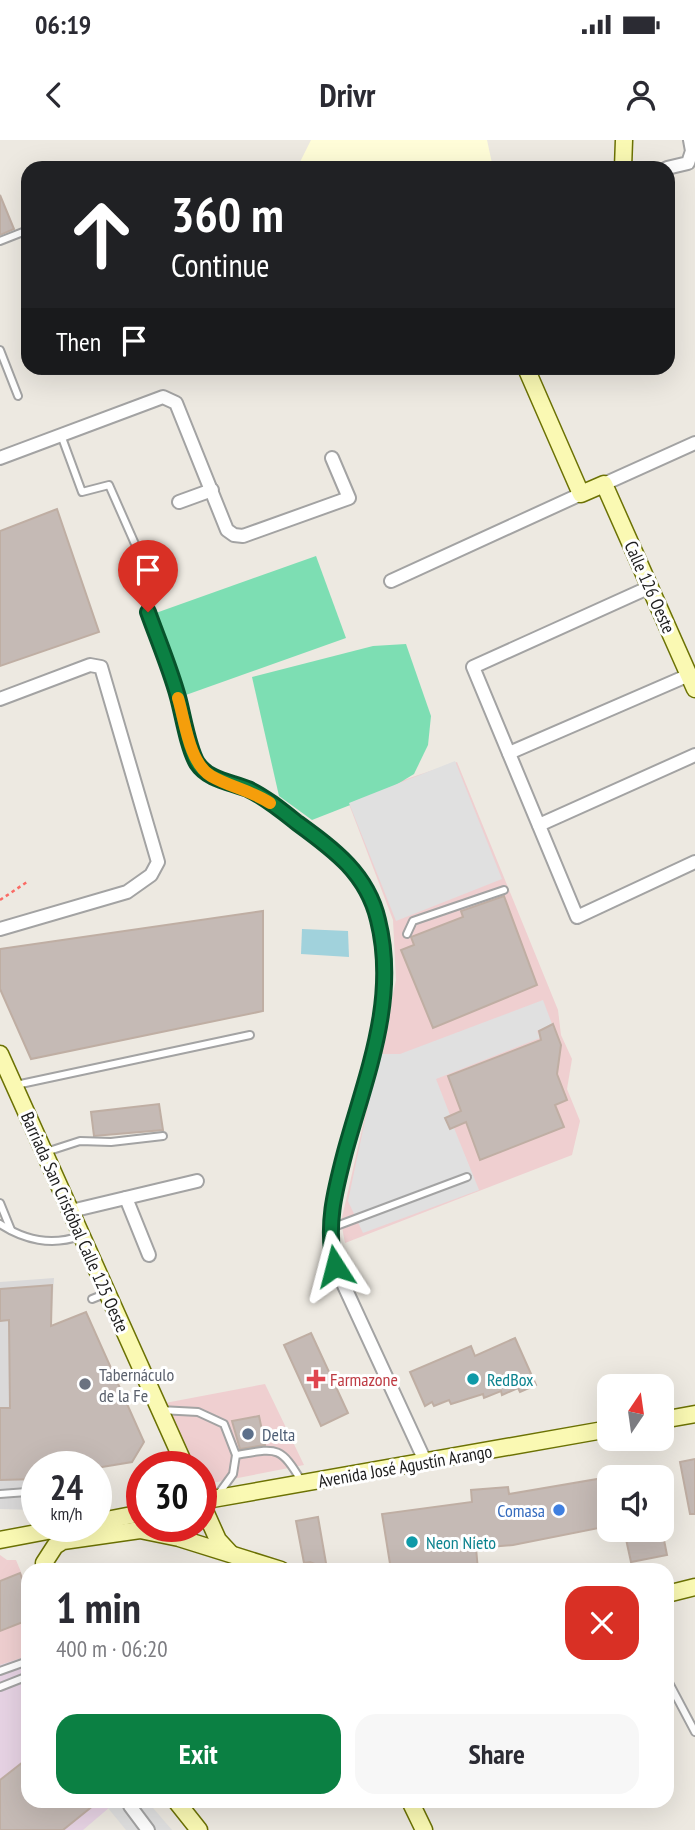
<!DOCTYPE html>
<html lang="en">
<head>
<meta charset="utf-8">
<style>
  :root { --surface:#fff; --page:#f7f7f7; --text:#2b2b33; --muted:#7c7c81; --accent:#0b8043 }
  body { margin:0; font-family:"PT Sans Narrow",sans-serif; background:var(--page); color:var(--text); height:100vh; display:flex; flex-direction:column; font-size:26px; white-space:nowrap }
  * { box-sizing:border-box; margin:0 }
  p { font-size:23px; color:var(--muted) }
  .icon { flex:none; width:38px; height:38px; fill:none; stroke:currentColor; stroke-width:2; stroke-linecap:round; stroke-linejoin:round }
  .map { position:relative; flex:1; overflow:hidden }
  .details { position:absolute; left:21px; top:1423px; width:653px; height:245px; display:flex; flex-direction:column; background:var(--surface); border-radius:21px; box-shadow:0 7px 28px #0002 }
  .details>* { flex:none }
  .banner { position:absolute; left:21px; top:21px; width:654px; height:214px; border-radius:21px; box-shadow:0 7px 28px #0002; background:#202124; color:#fff; overflow:hidden }
  .needle { width:46px; rotate:13deg }
  .buttons { position:absolute; left:597px; top:1234px; display:grid; gap:14px }
  .buttons a { display:grid; place-items:center; width:77px; height:77px; border-radius:14px; background:var(--surface); box-shadow:0 7px 28px #0002; font-size:35px }
  .speed { position:absolute; left:21px; top:1311px; display:flex; gap:14px; font-size:35px; font-weight:700; text-align:center }
  .speed>* { display:grid; place-content:center; width:91px; height:91px; border-radius:50%; background:var(--surface); box-shadow:0 7px 28px #0002; line-height:1 }
  .speed small { font-size:18px; font-weight:400 }
  .speed .limit { border:10px solid #d22; background:#fff; color:#111 }
  .pin { position:absolute; display:grid; place-items:center; width:60px; height:60px; color:#fff; margin:-72px -30px; border-radius:50% 50% 50% 0; rotate:-45deg; box-shadow:0 0 7px #0007 }
  .pin .icon { rotate:45deg }
  .me { position:absolute; width:77px; margin:-38px; rotate:351deg; stroke-linejoin:round; filter:drop-shadow(0 0 5px #0008) }
  .turn { display:flex; align-items:center; gap:24px; height:147px; padding:0 35px; font-size:32px }
  .turn .icon { width:91px; height:91px; stroke-width:2.5 }
  .turn b { display:block; font-size:49px; line-height:60px }
  .then { display:flex; align-items:center; height:66px; padding:0 35px; background:#0003; gap:14px; font-size:26px }
  .round { display:grid; place-items:center; flex:none; width:74px; height:74px; border-radius:21px; background:var(--page) }
  .head { display:flex; align-items:center; justify-content:space-between; height:119px; padding:0 35px }
  h1 { font-size:42px; font-weight:800; line-height:52px }
  .cta { display:flex; gap:14px; margin-top:auto; padding:14px 35px }
  .cta a { flex:1; height:80px; border-radius:21px; background:var(--accent); color:#fff; font-size:28px; font-weight:800; line-height:80px; text-align:center }
  .cta a+a { background:var(--page); color:var(--text) }
  .status { display:flex; justify-content:space-between; align-items:center; height:49px; padding:0 35px; background:var(--surface); direction:ltr }
  .status svg { height:19px; fill:currentColor }
  header { display:flex; justify-content:space-between; align-items:center; height:91px; padding:0 35px; background:var(--surface); font-size:32px; font-weight:800 }
  .map>svg:first-child { display:block }
  .residential { fill:#dad9d9 }
  .commercial { fill:#efcfd0 }
  .industrial { fill:#e7d3e4 }
  .education { fill:#fffdd8 }
  .pitch { fill:#7ddeb3 }
  .parking { fill:#e0e0e0 }
  .water { fill:#a1d2dc }
  .building { fill:#c5bab5; stroke:#bfaea3; stroke-width:2 }
  .lines { fill:none; stroke-linecap:round; stroke-linejoin:round }
  .lane-casing { stroke:#a3a3a3; stroke-width:10 }
  .street-casing { stroke:#a3a3a3; stroke-width:16 }
  .secondary-casing { stroke:#6c7204; stroke-width:19 }
  .path { stroke:#fa6b65; stroke-width:2.5; stroke-dasharray:3.5 3.5; stroke-linecap:butt }
  .lane { stroke:#fff; stroke-width:6 }
  .street { stroke:#fff; stroke-width:12 }
  .secondary { stroke:#faf9b3; stroke-width:16 }
  .route-casing { stroke:#07532c; stroke-width:18 }
  .route { stroke:#0b8043; stroke-width:12 }
  .slow { stroke:#f59e0b; stroke-width:12 }
  .health-dot { fill:#e0444e; stroke:#fff; stroke-width:2.5 }
  .culture-dot { fill:#0f9aa8; stroke:#fff; stroke-width:2.5 }
  .worship-dot { fill:#6b7280; stroke:#fff; stroke-width:2.5 }
  .service-dot { fill:#5c6f8a; stroke:#fff; stroke-width:2.5 }
  .shop-dot { fill:#3f7fe0; stroke:#fff; stroke-width:2.5 }
  .labels { text-anchor:middle; dominant-baseline:central; stroke-width:6; stroke-linejoin:round; paint-order:stroke }
  .street-label { font-size:18px; fill:#1c1c1c; stroke:#fff }
  .worship-label { font-size:18px; fill:#5b616d; stroke:#fff; text-anchor:start }
  .health-label { font-size:18px; fill:#be3a42; stroke:#fff; text-anchor:start }
  .culture-label { font-size:18px; fill:#0d838f; stroke:#fff; text-anchor:start }
  .service-label { font-size:18px; fill:#4e5e75; stroke:#fff; text-anchor:start }
  .shop-label { font-size:18px; fill:#366cbe; stroke:#fff; text-anchor:end }
</style>
</head>
<body>
<div class="status"><b>06:19</b><svg viewBox="0 0 49 12"><path d="M0 12V9h3v3zM5 12V6h3v6zM10 12V3h3v9zM15 12V0h3v12zM26 1h20v11H26zM47 4h2v5h-2z"/></svg></div>
<header><svg class="icon" aria-label="back" viewBox="0 0 24 24"><path d="M15 5l-7 7 7 7"/></svg>Drivr<svg class="icon" aria-label="person" viewBox="0 0 24 24"><circle cx="12" cy="8" r="4"/><path d="M4 21q1-7 8-7t8 7"/></svg></header>
<div class="map">
<svg width="695" height="1690" viewBox="0 0 695 1690">
  <rect width="100%" height="100%" fill="#ede9e1"/>
  <polygon class="residential" points="54,1138 51,1186 52,1326 37,1326 37,1370 0,1369 0,1142"/>
  <g class="commercial">
    <polygon points="457,622 558,870 561,895 572,919 567,949 580,981 572,1015 345,1103 341,1082 396,840 393,780 347,659"/>
    <polygon points="265,1244 304,1325 207,1344 201,1339 201,1326 194,1326 165,1263"/>
    <polygon points="0,1415 7,1420 16,1420 28,1449 28,1516 0,1525"/>
  </g>
  <polygon class="industrial" points="28,1516 28,1661 117,1661 83,1690 0,1690 0,1525"/>
  <polygon class="education" points="311,0 487,0 493,28 297,28"/>
  <g class="pitch">
    <polygon points="316,416 346,498 183,556 153,474"/>
    <polygon points="406,504 431,576 428,605 414,634 386,651 312,680 279,656 252,537 373,506"/>
  </g>
  <g class="parking">
    <polygon points="455,621 502,739 396,781 349,663"/>
    <polygon points="543,860 552,884 537,891 540,898 436,939 450,975 445,978 449,989 454,988 479,1050 363,1093 348,1061 379,914 400,914"/>
    <polygon points="117,1661 147,1661 172,1690 126,1690 108,1668"/>
  </g>
  <polygon class="water" points="302,789 348,791 349,817 301,814"/>
  <g class="building">
    <polygon points="0,55 14,89 0,95"/>
    <polygon points="57,369 99,492 0,526 0,391"/>
    <polygon points="504,756 537,845 433,888 401,810 414,805 411,797 463,777 461,771"/>
    <polygon points="263,771 263,871 31,919 0,849 0,809"/>
    <polygon points="553,884 561,905 557,934 567,960 555,965 564,987 480,1020 466,982 450,989 445,978 461,971 448,936 541,900 539,891"/>
    <polygon points="159,964 163,990 94,996 91,972"/>
    <polygon points="52,1145 51,1186 86,1172 144,1302 132,1322 96,1328 37,1326 37,1339 0,1340 0,1268 10,1268 9,1180 0,1181 0,1149"/>
    <polygon points="311,1193 348,1273 321,1286 284,1205"/>
    <polygon points="515,1198 536,1245 520,1252 518,1248 502,1255 501,1251 484,1258 483,1254 451,1264 449,1260 434,1266 432,1262 425,1266 410,1232 471,1206 475,1216"/>
    <polygon points="259,1276 265,1305 240,1309 232,1281"/>
    <polygon points="695,1319 695,1374 690,1374 680,1322"/>
    <polygon points="609,1337 609,1386 513,1405 476,1408 478,1430 391,1430 382,1374 472,1362 471,1350 508,1347 509,1354"/>
    <polygon points="318,1377 327,1429 310,1422 304,1423 296,1381"/>
    <polygon points="624,1390 662,1390 667,1415 631,1422"/>
    <polygon points="20,1433 28,1454 28,1480 0,1491 0,1441"/>
    <polygon points="28,1618 28,1661 99,1661 63,1690 0,1690 0,1640"/>
  </g>
  <g class="lines">
    <g class="lane-casing">
      <g id="lane">
        <polyline points="0,101 28,90"/>
        <polyline points="0,210 18,256"/>
        <polyline points="61,295 82,352 109,345 135,404"/>
        <polyline points="407,794 413,781 504,750"/>
        <polyline points="16,945 250,895"/>
        <polyline points="46,1012 80,1001 111,1002 163,996"/>
        <polyline points="0,1063 11,1090"/>
        <path d="M 0,1084 C 24,1100 52,1106 80,1096"/>
        <polyline points="331,1088 467,1037"/>
        <polyline points="92,1159 107,1153"/>
        <polyline points="160,1270 198,1272 224,1284 236,1315"/>
        <polyline points="154,1321 179,1313"/>
        <polyline points="0,1354 27,1352 37,1364"/>
        <path d="M 217,1356 L 233,1334 L 236,1315 C 277,1308 280,1305 302,1342"/>
        <polyline points="0,1531 28,1521"/>
        <polyline points="667,1539 695,1592"/>
        <polyline points="0,1547 28,1536"/>
      </g>
    </g>
    <g class="street-casing">
      <g id="street">
        <polyline points="667,28 688,23 692,11 690,0"/>
        <polyline points="0,318 163,257 176,263 227,390 234,395 243,396 349,358 332,318"/>
        <polyline points="604,344 695,303"/>
        <polyline points="179,362 212,350"/>
        <polyline points="391,441 581,354"/>
        <polyline points="650,447 473,527 577,777 695,722"/>
        <path d="M 148,472 C 158,499 168,525 177,552 C 183,571 187,607 197,623 C 208,640 231,642 248,649 C 265,657 281,670 296,682 C 333,709 367,733 378,780 C 398,860 366,935 345,1012 C 335,1050 325,1088 335,1126 L 426,1323"/>
        <polyline points="0,559 90,525 101,527 158,722 151,735 127,752 0,789"/>
        <polyline points="509,613 689,535"/>
        <polyline points="539,685 695,615"/>
        <polyline points="126,1058 149,1115"/>
        <polyline points="71,1071 197,1041"/>
        <polyline points="130,1666 148,1690"/>
      </g>
    </g>
    <g class="secondary-casing">
      <g id="secondary">
        <polyline points="623,28 624,0"/>
        <polyline points="526,228 581,354 604,344 695,549"/>
        <polyline points="0,914 185,1326"/>
        <polyline points="662,1280 695,1274"/>
        <polyline points="201,1361 609,1289"/>
        <polyline points="201,1362 218,1400 230,1413"/>
        <polyline points="96,1382 142,1373"/>
        <polyline points="0,1400 74,1386"/>
        <polyline points="44,1423 55,1406 63,1401 140,1390 179,1398 281,1430"/>
        <polyline points="667,1454 695,1447"/>
        <polyline points="176,1661 199,1690"/>
        <polyline points="410,1661 424,1690"/>
      </g>
    </g>
    <polyline class="path" points="0,760 27,742"/>
    <use href="#lane" class="lane"/>
    <use href="#street" class="street"/>
    <use href="#secondary" class="secondary"/>
  </g>
  <g class="lines">
    <g class="route-casing">
      <path id="route" d="M 148,472 C 158,500 170,528 178,557 C 183,575 188,608 197,623 C 208,640 231,642 248,649 C 265,657 281,670 296,682 C 333,709 367,733 378,780 C 398,860 366,935 345,1012 C 335,1050 325,1088 335,1126"/>
    </g>
    <use href="#route" class="route"/>
    <path class="slow" d="M 178,558 C 185,581 189,623 211,636 C 230,647 252,651 270,663"/>
  </g>
  <path class="health-dot" d="M312.5 1228.5h7v7h7v7h-7v7h-7v-7h-7v-7h7z"/>
  <g class="culture-dot">
    <circle cx="473" cy="1239" r="7"/>
    <circle cx="412" cy="1402" r="7"/>
  </g>
  <circle class="worship-dot" cx="85" cy="1244" r="7"/>
  <circle class="service-dot" cx="248" cy="1294" r="7"/>
  <circle class="shop-dot" cx="559" cy="1370" r="7"/>
  <g class="labels">
    <g class="street-label">
      <text transform="translate(650 447) rotate(66)">Calle 126 Oeste</text>
      <text transform="translate(75 1082) rotate(66)">Barriada San Cristóbal Calle 125 Oeste</text>
      <text transform="translate(405 1326) rotate(-10)">Avenida José Agustín Arango</text>
    </g>
    <g class="worship-label">
      <text x="99" y="1234">Tabernáculo<tspan x="99" dy="21">de la Fe</tspan></text>
    </g>
    <g class="health-label">
      <text x="330" y="1239">Farmazone</text>
    </g>
    <g class="culture-label">
      <text x="487" y="1239">RedBox</text>
      <text x="426" y="1402">Neon Nieto</text>
    </g>
    <g class="service-label">
      <text x="262" y="1294">Delta</text>
    </g>
    <g class="shop-label">
      <text x="545" y="1370">Comasa</text>
    </g>
  </g>
</svg>
<div class="buttons">
<a><svg class="needle" viewBox="-14 -14 28 28"><path d="M0-13l5 13h-10z" fill="#e53935"/><path d="M0 13l5-13h-10z" fill="#7c7c81"/></svg></a>
<a><svg class="icon" aria-label="sound" viewBox="0 0 24 24"><path d="M4 9h4l5-4v14l-5-4H4zM17 9q2 3 0 6"/></svg></a>
</div>
<div class="speed"><div>24<small>km/h</small></div><div class="limit">30</div></div>
<div class="pin" style="left:148px;top:472px;background:#d93025"><svg class="icon" aria-label="arrive" viewBox="0 0 24 24"><path d="M6 21V4h12l-3 4 3 4H6"/></svg></div>
<svg class="me" style="left:335px;top:1126px" viewBox="-20 -20 40 40"><path d="M0-17L14 15 0 8-14 15z" fill="#0b8043" stroke="#fff" stroke-width="4"/></svg>
<div class="banner">
<div class="turn"><svg class="icon" aria-label="ahead" viewBox="0 0 24 24"><path d="M12 20V5M6 11l6-6 6 6"/></svg><div><b>360 m</b>Continue</div></div>
<div class="then">Then<svg class="icon" aria-label="arrive" viewBox="0 0 24 24"><path d="M6 21V4h12l-3 4 3 4H6"/></svg></div>
</div>
<section class="details">
<div class="head"><div><h1>1 min</h1><p>400 m · 06:20</p></div><a class="round" style="background:#d93025;color:#fff"><svg class="icon" aria-label="close" viewBox="0 0 24 24"><path d="M6 6l12 12M18 6L6 18"/></svg></a></div>
<div class="cta"><a>Exit</a><a>Share</a></div>
</section>
</div>
</body>
</html>
